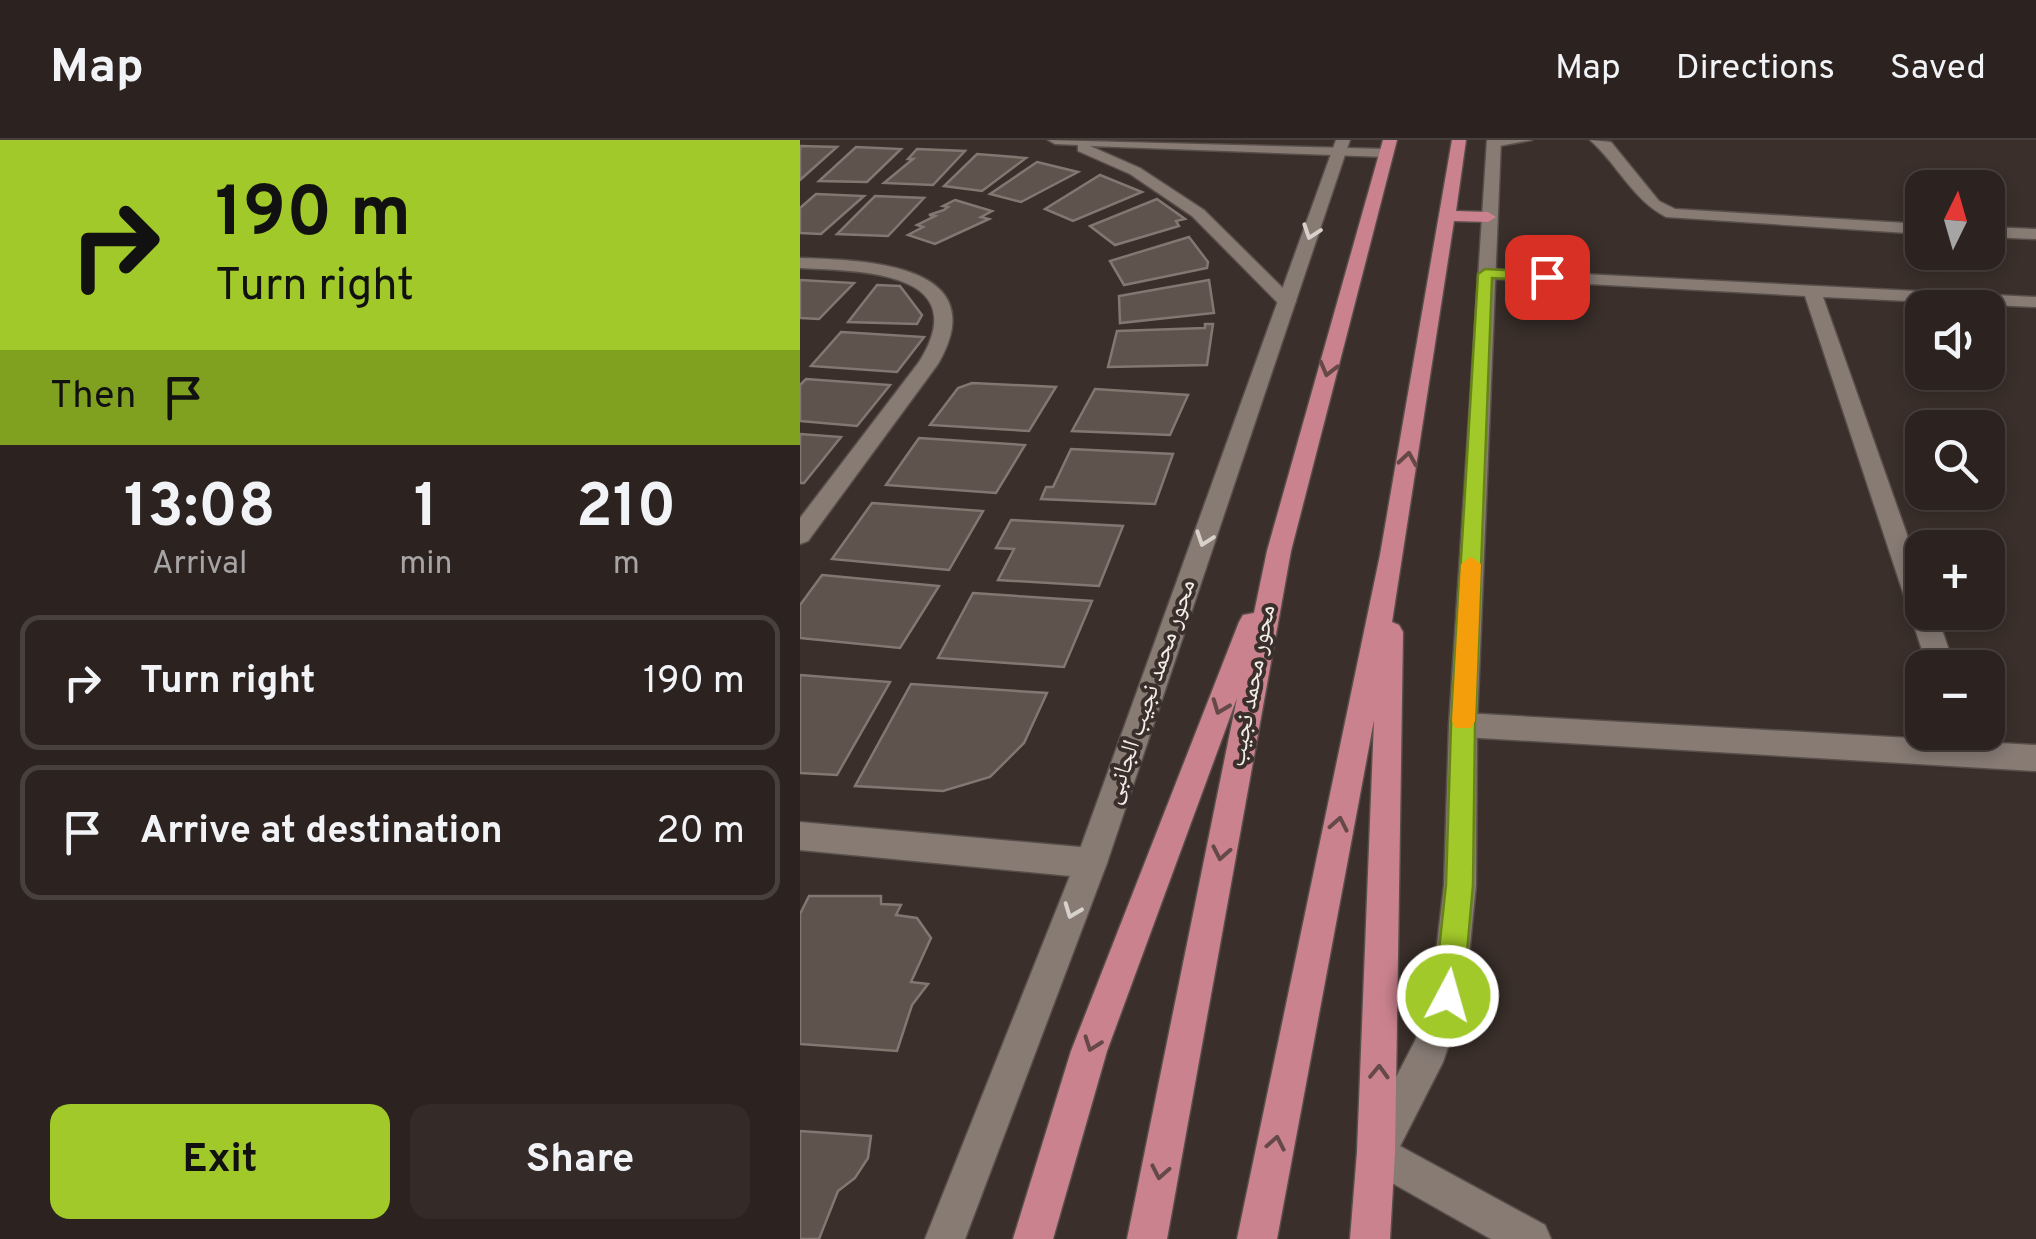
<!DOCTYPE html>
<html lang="en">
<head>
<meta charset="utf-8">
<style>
  :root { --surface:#2c2320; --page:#342b29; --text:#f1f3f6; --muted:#a6a4a5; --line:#48403e; --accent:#a1c929 }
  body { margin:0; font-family:Overpass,"Noto Naskh Arabic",sans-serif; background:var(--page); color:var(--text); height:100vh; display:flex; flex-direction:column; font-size:38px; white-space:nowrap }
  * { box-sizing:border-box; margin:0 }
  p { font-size:32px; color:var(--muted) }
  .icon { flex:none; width:55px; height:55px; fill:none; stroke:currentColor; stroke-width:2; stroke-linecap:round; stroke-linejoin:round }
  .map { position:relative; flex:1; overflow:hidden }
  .drawer { display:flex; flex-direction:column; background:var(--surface); width:800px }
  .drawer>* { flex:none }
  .guide { background:#a1c929; color:#111; overflow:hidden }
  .needle { width:65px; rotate:5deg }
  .tools { position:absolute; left:1105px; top:30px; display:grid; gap:20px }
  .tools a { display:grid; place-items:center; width:100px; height:100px; border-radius:20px; background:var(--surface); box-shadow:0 5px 15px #0003,0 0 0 2px var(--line); font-size:50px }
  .pin { position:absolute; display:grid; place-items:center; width:85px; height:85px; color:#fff; margin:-42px; border-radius:20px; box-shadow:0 5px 15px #0006 }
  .me { position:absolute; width:110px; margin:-55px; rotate:6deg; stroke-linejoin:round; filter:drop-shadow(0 0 8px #0008) }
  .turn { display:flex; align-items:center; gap:35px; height:210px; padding:0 50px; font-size:45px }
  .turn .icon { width:130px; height:130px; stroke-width:2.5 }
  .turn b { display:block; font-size:70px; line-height:85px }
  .then { display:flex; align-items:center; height:95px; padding:0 50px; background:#0003; gap:20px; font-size:38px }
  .eta { display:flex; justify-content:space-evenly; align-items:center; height:170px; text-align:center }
  .eta b { font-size:60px; font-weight:700; line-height:70px }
  .button { display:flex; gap:20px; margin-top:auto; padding:20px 50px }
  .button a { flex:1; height:115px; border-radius:20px; background:var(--accent); color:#111; font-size:40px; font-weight:700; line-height:115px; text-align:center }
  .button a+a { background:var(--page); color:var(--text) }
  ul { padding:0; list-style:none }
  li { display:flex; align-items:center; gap:30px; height:135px; margin:0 20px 15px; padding:0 30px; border:5px solid var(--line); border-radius:20px }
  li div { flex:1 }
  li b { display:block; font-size:38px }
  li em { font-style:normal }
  header { display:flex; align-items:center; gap:60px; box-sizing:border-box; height:140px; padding:0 50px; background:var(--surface); border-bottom:2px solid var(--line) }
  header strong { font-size:48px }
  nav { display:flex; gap:55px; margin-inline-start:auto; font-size:35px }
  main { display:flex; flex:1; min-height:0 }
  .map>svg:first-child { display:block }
  .building { fill:#5f534d; stroke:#847771; stroke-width:2.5 }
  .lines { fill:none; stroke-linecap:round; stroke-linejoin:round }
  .minor-casing { stroke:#584e4a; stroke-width:3 }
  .tertiary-casing { stroke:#584e4a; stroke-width:3 }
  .primary-casing { stroke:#584e4a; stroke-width:3 }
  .minor { fill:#877b74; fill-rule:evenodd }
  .tertiary { fill:#877b74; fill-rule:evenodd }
  .primary { fill:#ca828e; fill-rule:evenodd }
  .oneway { stroke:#d8d0cb }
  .oneway2 { stroke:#654848 }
  .route { fill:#a1c929; stroke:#69831b; stroke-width:2.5 }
  .slow { fill:#f59e0b }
  .labels { text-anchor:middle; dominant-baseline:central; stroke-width:8; stroke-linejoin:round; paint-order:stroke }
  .street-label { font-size:25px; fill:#f3ece8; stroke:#3a2f2a }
</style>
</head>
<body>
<header>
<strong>Map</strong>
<nav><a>Map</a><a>Directions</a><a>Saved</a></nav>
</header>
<main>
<section class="drawer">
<div class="guide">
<div class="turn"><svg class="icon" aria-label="right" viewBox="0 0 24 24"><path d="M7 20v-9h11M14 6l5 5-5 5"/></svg><div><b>190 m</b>Turn right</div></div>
<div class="then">Then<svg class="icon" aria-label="arrive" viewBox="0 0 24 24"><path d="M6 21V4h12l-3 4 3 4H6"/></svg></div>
</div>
<div class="eta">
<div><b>13:08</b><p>Arrival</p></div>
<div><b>1</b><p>min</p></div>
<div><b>210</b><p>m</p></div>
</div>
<ul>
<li><svg class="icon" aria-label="right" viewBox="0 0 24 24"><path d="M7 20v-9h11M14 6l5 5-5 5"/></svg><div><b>Turn right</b></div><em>190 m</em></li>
<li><svg class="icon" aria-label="arrive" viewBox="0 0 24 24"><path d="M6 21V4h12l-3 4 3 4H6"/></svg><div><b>Arrive at destination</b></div><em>20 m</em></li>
</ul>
<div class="button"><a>Exit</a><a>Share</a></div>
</section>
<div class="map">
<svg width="1236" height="1099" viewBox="0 0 1236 1099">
  <rect width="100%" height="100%" fill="#3a2f2a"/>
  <g class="building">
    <polygon points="0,6 37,7 0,40"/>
    <polygon points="56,7 101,9 67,42 19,41"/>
    <polygon points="117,9 165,11 133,45 84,43 113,19 108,19"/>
    <polygon points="177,14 226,18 182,51 144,46"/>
    <polygon points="237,22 278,32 221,62 190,54"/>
    <polygon points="300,35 342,52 273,81 245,69"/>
    <polygon points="16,54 64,56 21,94 0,93 0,68"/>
    <polygon points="75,56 124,58 88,96 37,94"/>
    <polygon points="357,59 385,79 376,81 379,86 315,105 290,86"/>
    <polygon points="155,60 192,71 181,77 189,79 135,104 108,95 123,87 117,85 135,76 129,75 144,70 148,67 143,66"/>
    <polygon points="389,97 408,122 407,128 324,145 310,121"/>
    <polygon points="0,140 54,143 19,179 0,178"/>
    <polygon points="409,140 414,173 320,183 319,156"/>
    <polygon points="77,145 100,146 122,175 117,184 48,182"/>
    <polygon points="405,184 413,184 407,225 308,227 317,191 405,188"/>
    <polygon points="41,192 124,197 97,232 11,226"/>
    <polygon points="6,239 90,245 57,286 0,281 0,245"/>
    <polygon points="172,243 256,247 229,291 130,285 158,248"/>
    <polygon points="295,249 388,255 370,295 272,291"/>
    <polygon points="0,294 41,297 4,343 0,343"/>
    <polygon points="119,298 225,305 196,353 86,345"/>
    <polygon points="271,309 373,314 355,364 241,359 246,347 253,347"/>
    <polygon points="72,363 183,371 149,430 32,419"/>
    <polygon points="211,380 323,386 299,446 198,440 214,409 196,408"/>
    <polygon points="22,435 139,446 100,508 0,498 0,465"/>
    <polygon points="173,453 292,461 264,527 138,518"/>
    <polygon points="0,535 90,542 37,635 0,633"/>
    <polygon points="111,544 247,553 224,603 190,637 143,651 55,646"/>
    <polygon points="9,756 81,756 81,764 101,765 96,775 117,778 131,798 111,842 128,844 112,865 97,911 0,904 0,774"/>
    <polygon points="0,991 71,996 68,1018 55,1038 38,1051 19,1099 0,1099"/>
  </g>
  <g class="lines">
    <g class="minor-casing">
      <g id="minor">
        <polygon points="248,0 586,9 593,13 586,17 290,6 340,28 404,70 493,158 496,162 487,167 481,166 392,76 330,34 278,11 278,5 255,4"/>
        <polygon points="689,0 732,0 694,7 689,6"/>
        <path d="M 790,0 L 811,2 L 859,61 L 875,69 L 1122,84 L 1122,94 L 866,77 C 833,60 817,24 790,0 Z"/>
        <polygon points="1188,87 1236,89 1236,99 1188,97"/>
        <path d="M 0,118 C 66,120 196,124 138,224 L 8,401 L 0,404 L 0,378 L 119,222 C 176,131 60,131 0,128 Z"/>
        <polygon points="685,129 1236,157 1236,167 1023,157 1122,437 1122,472 1136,472 1155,528 1128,528 1005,156 679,138 679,130"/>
        <polygon points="663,573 1236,605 1236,631 663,597 653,594 649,585 653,576"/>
        <polygon points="0,682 291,708 302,712 307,723 302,734 291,738 0,710"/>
        <polygon points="576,993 745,1085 751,1099 691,1099 562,1026 557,1012 562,998"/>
      </g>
    </g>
    <g class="tertiary-casing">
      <g id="tertiary">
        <polygon points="536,0 550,0 307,723 165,1099 125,1099 275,723"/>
        <polygon points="687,0 701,0 677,585 676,745 665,856 643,922 593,1020 579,1025 565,1020 560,1006 615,901 631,856 644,745 649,585"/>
      </g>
    </g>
    <g class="primary-casing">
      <g id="primary">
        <polygon points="583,0 597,0 491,411 367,1099 327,1099 437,558 307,911 253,1099 213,1099 271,911 439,482 443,475 454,473 467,411"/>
        <polygon points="652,0 666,0 656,71 688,72 696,77 688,82 654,81 592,482 599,485 603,492 595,1012 590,1099 550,1099 557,1012 574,580 477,1099 437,1099 580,415"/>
      </g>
    </g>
    <use href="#minor" class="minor"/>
    <use href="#tertiary" class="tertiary"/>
    <use href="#primary" class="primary"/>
  </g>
  <defs><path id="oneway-chevron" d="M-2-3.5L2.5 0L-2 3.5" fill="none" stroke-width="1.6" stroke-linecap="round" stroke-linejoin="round" transform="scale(2.5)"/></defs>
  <g class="oneway">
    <use href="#oneway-chevron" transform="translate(511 92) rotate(109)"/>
    <use href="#oneway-chevron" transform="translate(404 399) rotate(109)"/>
    <use href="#oneway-chevron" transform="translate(272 771) rotate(111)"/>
  </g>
  <g class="oneway2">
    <use href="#oneway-chevron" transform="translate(528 229) rotate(105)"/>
    <use href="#oneway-chevron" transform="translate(608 319) rotate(-81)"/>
    <use href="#oneway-chevron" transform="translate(420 567) rotate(111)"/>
    <use href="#oneway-chevron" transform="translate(539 684) rotate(-79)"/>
    <use href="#oneway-chevron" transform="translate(421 713) rotate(101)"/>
    <use href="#oneway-chevron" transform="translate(292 904) rotate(110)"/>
    <use href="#oneway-chevron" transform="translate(579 932) rotate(-88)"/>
    <use href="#oneway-chevron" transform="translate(476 1003) rotate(-79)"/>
    <use href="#oneway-chevron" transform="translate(360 1032) rotate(101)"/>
  </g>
  <polygon class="route" points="685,129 747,132 755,137 747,141 692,138 675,586 673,745 663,856 658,866 648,871 638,866 634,856 646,745 651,586 678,134"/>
  <polygon class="slow" points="671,417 681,424 675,581 671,588 655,588 652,581 661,424"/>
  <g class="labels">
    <g class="street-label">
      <text transform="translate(453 546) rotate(-79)">محور محمد نجيب</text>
      <text transform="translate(351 552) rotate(-71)">محور محمد نجيب الجانبى</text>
    </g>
  </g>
</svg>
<div class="tools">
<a><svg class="needle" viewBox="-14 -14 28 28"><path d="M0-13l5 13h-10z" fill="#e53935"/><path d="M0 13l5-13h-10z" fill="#a6a4a5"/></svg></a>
<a><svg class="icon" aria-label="sound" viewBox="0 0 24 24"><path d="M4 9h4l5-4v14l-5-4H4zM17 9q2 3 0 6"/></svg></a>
<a><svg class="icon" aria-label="search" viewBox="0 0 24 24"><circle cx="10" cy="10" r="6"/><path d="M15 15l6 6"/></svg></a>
<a>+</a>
<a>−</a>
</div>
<div class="pin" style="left:747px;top:137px;background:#d93025"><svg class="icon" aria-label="arrive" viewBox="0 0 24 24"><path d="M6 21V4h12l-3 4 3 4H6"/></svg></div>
<svg class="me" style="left:648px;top:856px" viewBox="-20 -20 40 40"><circle r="17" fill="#a1c929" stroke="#fff" stroke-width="3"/><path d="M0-11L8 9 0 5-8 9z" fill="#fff"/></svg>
</div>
</main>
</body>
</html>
